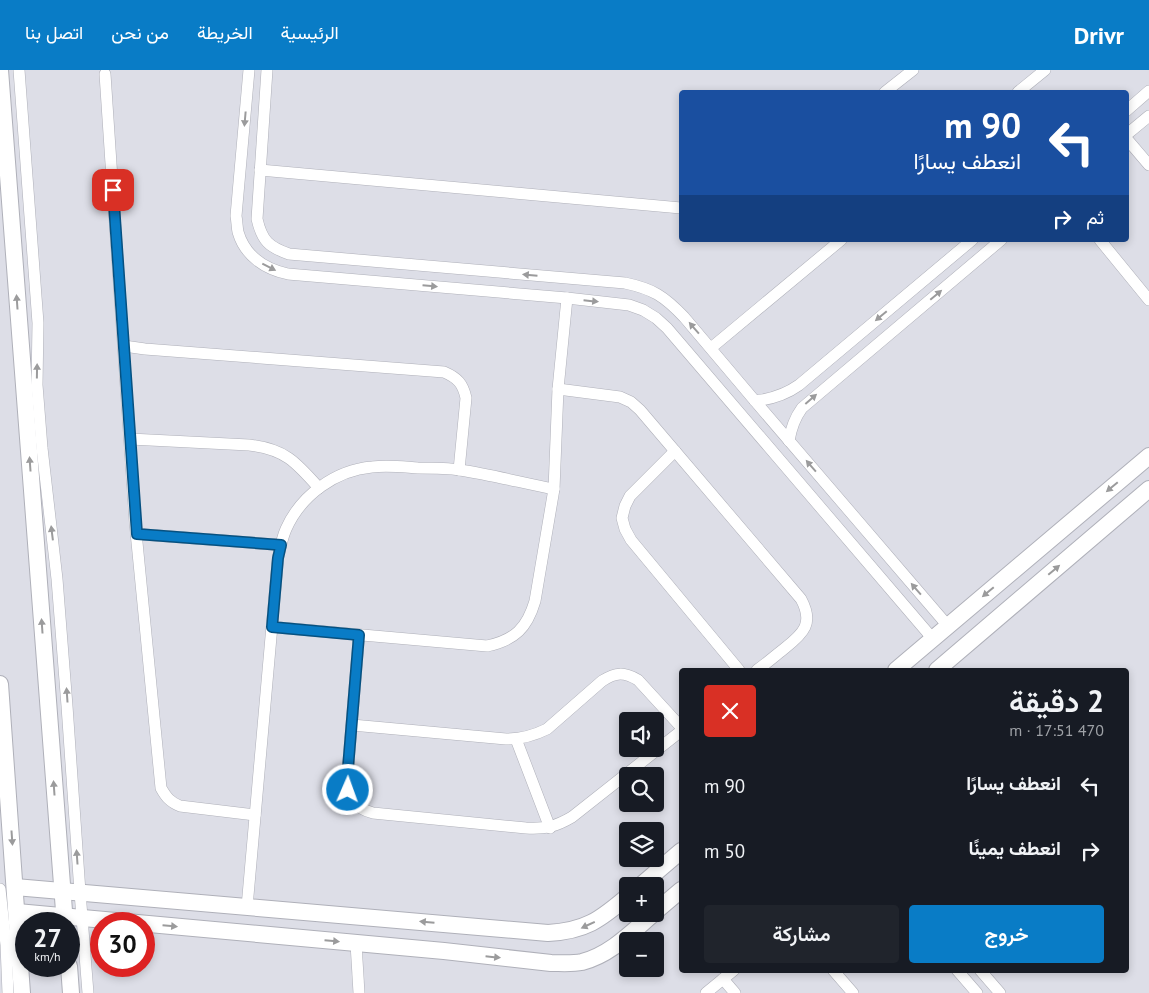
<!DOCTYPE html>
<html lang="ar">
<head>
<meta charset="utf-8">
<style>
  :root { --surface:#171b24; --page:#20242c; --text:#f1f3f6; --muted:#9ea1a6; --accent:#097cc6 }
  body { margin:0; font-family:"PT Sans",Vazirmatn,sans-serif; background:var(--page); color:var(--text); direction:rtl; height:100vh; display:flex; flex-direction:column; font-size:19px; white-space:nowrap }
  * { box-sizing:border-box; margin:0 }
  p { font-size:16px; color:var(--muted) }
  .icon { flex:none; width:28px; height:28px; fill:none; stroke:currentColor; stroke-width:2; stroke-linecap:round; stroke-linejoin:round }
  .map { position:relative; flex:1; overflow:hidden; direction:ltr }
  .drawer { position:absolute; left:679px; top:598px; width:450px; height:305px; display:flex; flex-direction:column; background:var(--surface); border-radius:5px; box-shadow:0 2px 8px #0003; direction:rtl }
  .drawer>* { flex:none }
  .top-card { position:absolute; left:679px; top:20px; width:450px; height:152px; border-radius:5px; box-shadow:0 2px 8px #0003; direction:rtl; background:#1a4fa0; color:#fff; overflow:hidden }
  .buttons { position:absolute; left:619px; top:642px; display:grid; gap:10px }
  .buttons a { display:grid; place-items:center; width:45px; height:45px; border-radius:5px; background:var(--surface); box-shadow:0 2px 8px #0003; font-size:25px }
  .speed { position:absolute; left:15px; top:842px; display:flex; gap:10px; font-size:25px; font-weight:700; text-align:center }
  .speed>* { display:grid; place-content:center; width:65px; height:65px; border-radius:50%; background:var(--surface); box-shadow:0 2px 8px #0003; line-height:1 }
  .speed small { font-size:12px; font-weight:400 }
  .speed .limit { border:8px solid #d22; background:#fff; color:#111 }
  .pin { position:absolute; display:grid; place-items:center; width:42px; height:42px; color:#fff; margin:-21px; border-radius:10px; box-shadow:0 2px 8px #0006 }
  .me { position:absolute; width:55px; margin:-28px; rotate:2deg; stroke-linejoin:round; filter:drop-shadow(0 0 4px #0008) }
  .turn { display:flex; align-items:center; gap:18px; height:105px; padding:0 25px; font-size:22px }
  .turn .icon { width:65px; height:65px; stroke-width:2.5 }
  .turn b { display:block; font-size:35px; line-height:42px }
  .then { display:flex; align-items:center; height:48px; padding:0 25px; background:#0003; gap:10px; font-size:19px }
  .round { display:grid; place-items:center; flex:none; width:52px; height:52px; border-radius:5px; background:var(--page) }
  .headline { display:flex; align-items:center; justify-content:space-between; height:85px; padding:0 25px }
  h1 { font-size:30px; font-weight:600; line-height:38px }
  .button { display:flex; gap:10px; margin-top:auto; padding:10px 25px }
  .button a { flex:1; height:58px; border-radius:5px; background:var(--accent); color:#fff; font-size:20px; font-weight:600; line-height:58px; text-align:center }
  .button a+a { background:var(--page); color:var(--text) }
  ul { padding:0; list-style:none }
  li { display:flex; align-items:center; gap:15px; height:65px; padding:0 25px }
  li div { flex:1 }
  li b { display:block; font-size:19px }
  li em { font-style:normal }
  header { display:flex; align-items:center; gap:30px; box-sizing:border-box; height:70px; padding:0 25px; background:var(--accent); color:#fff }
  header strong { font-size:24px }
  nav { display:flex; gap:28px; margin-inline-start:auto; font-size:18px }
  .map>svg:first-child { display:block }
  .lines { fill:none; stroke-linecap:round; stroke-linejoin:round }
  .street-casing { stroke:#afb0b9; stroke-width:12 }
  .secondary-casing { stroke:#afb0b9; stroke-width:18 }
  .street { stroke:#fff; stroke-width:11 }
  .secondary { stroke:#fff; stroke-width:16 }
  .oneway { fill:#9b9b9c }
  .route-casing { stroke:#065181; stroke-width:12 }
  .route { stroke:#097cc6; stroke-width:9 }
</style>
</head>
<body>
<header>
<strong>Drivr</strong>
<nav><a>الرئيسية</a><a>الخريطة</a><a>من نحن</a><a>اتصل بنا</a></nav>
</header>
<div class="map">
<svg width="1149" height="923" viewBox="0 0 1149 923">
  <rect width="100%" height="100%" fill="#dddee7"/>
  <g class="lines">
    <g class="street-casing">
      <g id="street">
        <polyline points="19,0 38,253 37,315 42,378 57,509 67,636 80,822 88,923"/>
        <path d="M 249,0 L 236,146 C 237,151 237,157 238,162 C 245,186 265,199 288,204 L 567,228 L 629,235 L 643,240 L 656,248 L 667,258 L 933,569"/>
        <path d="M 267,0 L 257,149 C 262,171 269,177 289,184 L 625,213 C 653,219 664,226 684,247 L 755,331 L 948,556"/>
        <path d="M 105,4 L 135,452 L 161,718 C 166,727 170,732 180,736 L 255,745"/>
        <polyline points="885,22 913,0"/>
        <polyline points="1018,22 1045,0"/>
        <polyline points="1126,41 1149,21"/>
        <polyline points="1126,65 1149,46"/>
        <polyline points="1126,68 1149,95"/>
        <polyline points="260,100 681,138"/>
        <polyline points="1100,170 1149,230"/>
        <path d="M 124,276 L 145,279 L 444,302 C 458,308 463,314 466,328 L 459,400"/>
        <polyline points="711,278 841,170"/>
        <path d="M 558,319 L 620,327 L 631,332 L 640,340 L 801,529 C 814,553 804,563 785,578 C 776,585 767,593 757,600"/>
        <path d="M 755,331 C 772,329 785,325 799,315 L 972,170"/>
        <path d="M 130,369 L 249,375 C 285,379 296,392 319,418"/>
        <path d="M 789,371 C 791,358 794,349 802,338 L 1001,170"/>
        <polyline points="675,381 630,426 625,436 622,448 625,459 631,470 739,600"/>
        <polyline points="137,464 281,475"/>
        <path d="M 272,557 L 487,576 C 515,570 527,558 535,531 L 554,419 L 558,319 L 567,228"/>
        <path d="M 359,565 L 347,710 C 348,729 355,738 373,743 L 526,758 C 545,759 555,757 572,747 L 681,661"/>
        <path d="M 352,655 L 506,669 C 521,669 533,666 547,659 L 602,611 C 616,602 624,602 638,610 L 681,657"/>
        <polyline points="516,669 550,758"/>
        <polyline points="0,819 6,875 8,923"/>
        <path d="M 247,837 L 278,488 C 280,478 282,468 286,459 C 301,425 336,400 372,397 C 388,395 403,397 418,398 C 432,398 447,398 460,400 C 492,405 523,413 554,419"/>
        <polyline points="356,873 359,923"/>
        <polyline points="833,900 853,923"/>
        <polyline points="957,900 977,923"/>
        <polyline points="980,900 1000,923"/>
        <polyline points="723,909 735,923"/>
        <polyline points="706,923 734,900"/>
      </g>
    </g>
    <g class="secondary-casing">
      <g id="secondary">
        <polyline points="0,0 65,854"/>
        <polyline points="896,600 1149,386"/>
        <polyline points="937,600 1149,419"/>
        <polyline points="0,614 22,923"/>
        <polyline points="640,816 681,781"/>
        <path d="M 15,817 L 548,863 C 585,861 600,850 628,826"/>
        <path d="M 17,842 L 444,881 L 551,893 C 561,893 572,894 582,892 C 610,885 632,862 653,844"/>
        <polyline points="655,842 681,820"/>
        <polyline points="69,896 71,923"/>
      </g>
    </g>
    <use href="#street" class="street"/>
    <use href="#secondary" class="secondary"/>
  </g>
  <defs><path id="oneway-solid" d="M-6-.8H1V-3.2L6.5 0L1 3.2V.8H-6Z" transform="scale(1.25)"/></defs>
  <g class="oneway">
    <use href="#oneway-solid" transform="translate(245 49) rotate(95)"/>
    <use href="#oneway-solid" transform="translate(269 197) rotate(27)"/>
    <use href="#oneway-solid" transform="translate(530 205) rotate(-175)"/>
    <use href="#oneway-solid" transform="translate(430 216) rotate(5)"/>
    <use href="#oneway-solid" transform="translate(936 225) rotate(-40)"/>
    <use href="#oneway-solid" transform="translate(591 231) rotate(6)"/>
    <use href="#oneway-solid" transform="translate(17 232) rotate(-94)"/>
    <use href="#oneway-solid" transform="translate(881 246) rotate(140)"/>
    <use href="#oneway-solid" transform="translate(694 258) rotate(-131)"/>
    <use href="#oneway-solid" transform="translate(37 301) rotate(-89)"/>
    <use href="#oneway-solid" transform="translate(811 329) rotate(-41)"/>
    <use href="#oneway-solid" transform="translate(30 394) rotate(-94)"/>
    <use href="#oneway-solid" transform="translate(811 396) rotate(-131)"/>
    <use href="#oneway-solid" transform="translate(1112 417) rotate(140)"/>
    <use href="#oneway-solid" transform="translate(52 463) rotate(-97)"/>
    <use href="#oneway-solid" transform="translate(1054 500) rotate(-40)"/>
    <use href="#oneway-solid" transform="translate(916 519) rotate(-131)"/>
    <use href="#oneway-solid" transform="translate(988 522) rotate(140)"/>
    <use href="#oneway-solid" transform="translate(42 556) rotate(-94)"/>
    <use href="#oneway-solid" transform="translate(67 625) rotate(-94)"/>
    <use href="#oneway-solid" transform="translate(54 718) rotate(-94)"/>
    <use href="#oneway-solid" transform="translate(12 768) rotate(86)"/>
    <use href="#oneway-solid" transform="translate(77 787) rotate(-94)"/>
    <use href="#oneway-solid" transform="translate(427 852) rotate(-175)"/>
    <use href="#oneway-solid" transform="translate(588 855) rotate(155)"/>
    <use href="#oneway-solid" transform="translate(170 856) rotate(5)"/>
    <use href="#oneway-solid" transform="translate(332 871) rotate(5)"/>
    <use href="#oneway-solid" transform="translate(493 887) rotate(6)"/>
  </g>
  <g class="lines">
    <g class="route-casing">
      <polyline id="route" points="113,120 137,464 281,475 278,488 272,557 359,565 347,710 348,720"/>
    </g>
    <use href="#route" class="route"/>
  </g>
</svg>
<div class="buttons">
<a><svg class="icon" aria-label="sound" viewBox="0 0 24 24"><path d="M4 9h4l5-4v14l-5-4H4zM17 9q2 3 0 6"/></svg></a>
<a><svg class="icon" aria-label="search" viewBox="0 0 24 24"><circle cx="10" cy="10" r="6"/><path d="M15 15l6 6"/></svg></a>
<a><svg class="icon" aria-label="layers" viewBox="0 0 24 24"><path d="M12 4l9 5-9 5-9-5zM3 14l9 5 9-5"/></svg></a>
<a>+</a>
<a>−</a>
</div>
<div class="speed"><div>27<small>km/h</small></div><div class="limit">30</div></div>
<div class="pin" style="left:113px;top:120px;background:#d93025"><svg class="icon" aria-label="arrive" viewBox="0 0 24 24"><path d="M6 21V4h12l-3 4 3 4H6"/></svg></div>
<svg class="me" style="left:348px;top:720px" viewBox="-20 -20 40 40"><circle r="17" fill="#097cc6" stroke="#fff" stroke-width="3"/><path d="M0-11L8 9 0 5-8 9z" fill="#fff"/></svg>
<div class="top-card">
<div class="turn"><svg class="icon" aria-label="left" viewBox="0 0 24 24"><path d="M17 20v-9H6M10 6l-5 5 5 5"/></svg><div><b>90 m</b>انعطف يسارًا</div></div>
<div class="then">ثم<svg class="icon" aria-label="right" viewBox="0 0 24 24"><path d="M7 20v-9h11M14 6l5 5-5 5"/></svg></div>
</div>
<section class="drawer">
<div class="headline"><div><h1>2 دقيقة</h1><p>470 m · 17:51</p></div><a class="round" style="background:#d93025;color:#fff"><svg class="icon" aria-label="close" viewBox="0 0 24 24"><path d="M6 6l12 12M18 6L6 18"/></svg></a></div>
<ul>
<li><svg class="icon" aria-label="left" viewBox="0 0 24 24"><path d="M17 20v-9H6M10 6l-5 5 5 5"/></svg><div><b>انعطف يسارًا</b></div><em>90 m</em></li>
<li><svg class="icon" aria-label="right" viewBox="0 0 24 24"><path d="M7 20v-9h11M14 6l5 5-5 5"/></svg><div><b>انعطف يمينًا</b></div><em>50 m</em></li>
</ul>
<div class="button"><a>خروج</a><a>مشاركة</a></div>
</section>
</div>
</body>
</html>
